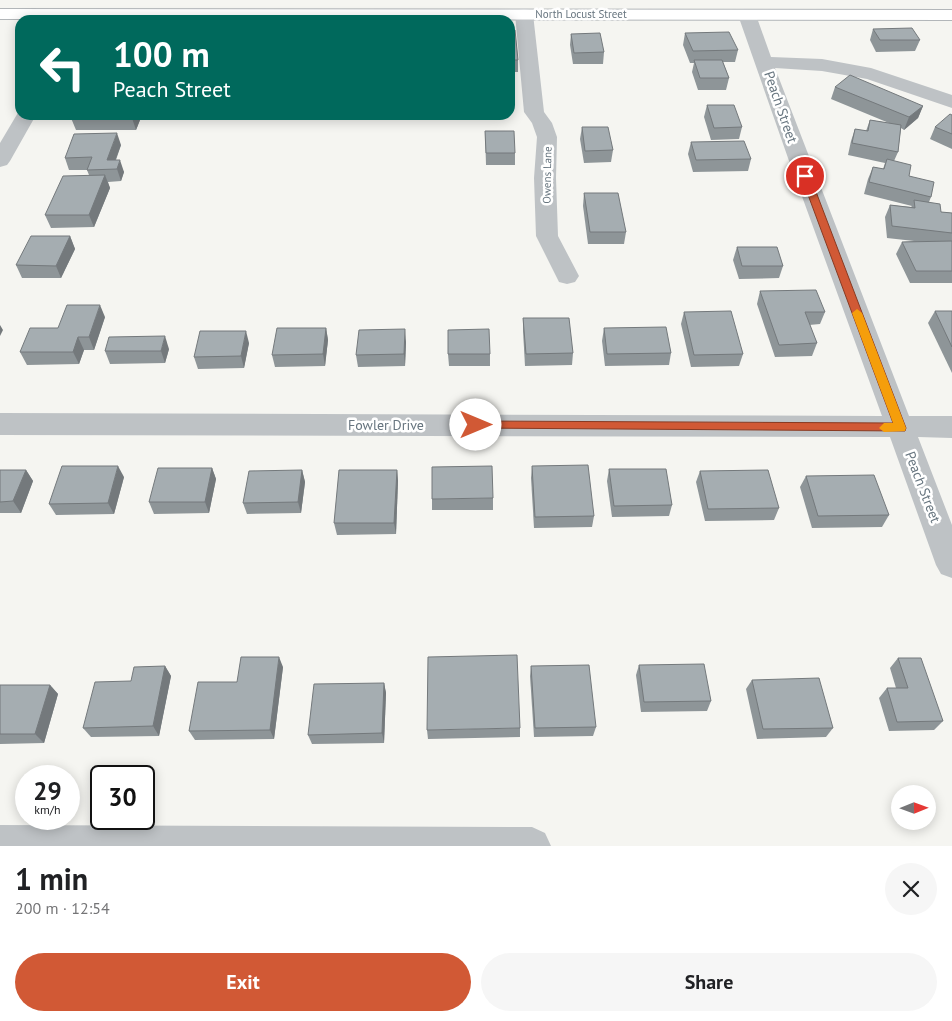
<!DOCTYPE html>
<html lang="en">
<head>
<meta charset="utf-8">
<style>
  :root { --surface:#fff; --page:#f6f6f6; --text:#202124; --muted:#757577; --accent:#d15935 }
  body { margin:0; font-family:"PT Sans",sans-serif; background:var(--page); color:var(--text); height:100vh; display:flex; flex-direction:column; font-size:19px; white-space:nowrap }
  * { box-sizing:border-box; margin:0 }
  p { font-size:16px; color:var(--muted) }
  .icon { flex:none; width:28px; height:28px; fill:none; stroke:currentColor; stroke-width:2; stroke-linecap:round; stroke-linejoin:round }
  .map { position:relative; height:846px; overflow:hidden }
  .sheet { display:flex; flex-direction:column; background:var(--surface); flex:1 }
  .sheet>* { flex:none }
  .top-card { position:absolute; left:15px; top:15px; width:500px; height:105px; border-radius:15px; box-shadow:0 2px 12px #0003; background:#00695c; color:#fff; overflow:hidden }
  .needle { width:32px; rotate:89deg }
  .tools { position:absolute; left:891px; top:785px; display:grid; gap:10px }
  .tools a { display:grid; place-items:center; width:45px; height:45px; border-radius:50%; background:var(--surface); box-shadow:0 2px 12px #0003; font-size:25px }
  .speed { position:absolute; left:15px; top:765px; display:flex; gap:10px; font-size:25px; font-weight:700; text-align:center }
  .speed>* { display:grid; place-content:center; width:65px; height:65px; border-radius:50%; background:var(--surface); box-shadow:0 2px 12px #0003; line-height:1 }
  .speed small { font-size:12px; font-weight:400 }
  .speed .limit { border:2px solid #111; border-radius:8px; background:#fff; color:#111 }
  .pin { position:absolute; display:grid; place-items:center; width:42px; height:42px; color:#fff; margin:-21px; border:2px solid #fff; border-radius:50%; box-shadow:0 1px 5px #0007 }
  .me { position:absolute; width:55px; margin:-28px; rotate:90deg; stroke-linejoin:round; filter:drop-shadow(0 0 4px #0008) }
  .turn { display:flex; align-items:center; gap:18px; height:105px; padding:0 15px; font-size:22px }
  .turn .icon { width:65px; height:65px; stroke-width:2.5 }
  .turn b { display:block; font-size:35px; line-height:42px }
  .round { display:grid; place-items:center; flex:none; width:52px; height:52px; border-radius:26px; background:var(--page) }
  .overview { display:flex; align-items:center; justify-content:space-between; height:85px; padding:0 15px }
  h1 { font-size:30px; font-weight:700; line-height:38px }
  .cta { display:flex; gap:10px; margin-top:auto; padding:10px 15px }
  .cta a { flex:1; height:58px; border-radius:30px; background:var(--accent); color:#fff; font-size:20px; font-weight:700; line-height:58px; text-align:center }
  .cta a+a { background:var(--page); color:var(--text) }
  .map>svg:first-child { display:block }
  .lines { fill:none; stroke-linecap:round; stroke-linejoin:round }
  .major-casing { stroke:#b2b6b9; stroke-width:2 }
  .minor { fill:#bec2c5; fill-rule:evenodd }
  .major { fill:#fff; fill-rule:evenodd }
  .wall { fill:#8e9598 }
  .shaded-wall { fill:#74797c }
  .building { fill:#a5adb1; stroke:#74797c }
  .route { fill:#d15935; stroke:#883a22 }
  .slow { fill:#f59e0b }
  .labels { text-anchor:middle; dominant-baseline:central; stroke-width:5; stroke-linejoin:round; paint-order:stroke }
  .far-street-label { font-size:11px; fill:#67757f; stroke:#fff }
  .street-label { font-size:14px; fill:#67757f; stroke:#fff }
</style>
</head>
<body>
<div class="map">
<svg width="952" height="846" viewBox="0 0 952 846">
  <rect width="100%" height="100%" fill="#f5f5f1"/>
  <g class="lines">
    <g class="major-casing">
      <polygon id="major" points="0,9 952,10 952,20 0,19"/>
    </g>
    <g class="minor">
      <polygon points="524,9 530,10 533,14 544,112 552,123 557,137 556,178 558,236 579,276 575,282 567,284 559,282 536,236 534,178 537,137 532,123 524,112 515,14 518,10"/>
      <polygon points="747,10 753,11 756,15 771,57 822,59 871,68 952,95 952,108 867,79 822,71 775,68 909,416 952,416 952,438 918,437 952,525 952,578 941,574 936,565 890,437 0,435 0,413 882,416 788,158 738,15 741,11"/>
      <polygon points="19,111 20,115 36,115 10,161 7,165 0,167 0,143"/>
      <polygon points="0,825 532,827 545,833 551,846 0,846"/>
    </g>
    <use href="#major" class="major"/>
  </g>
  <g class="wall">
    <polygon points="873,29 920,40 915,51 876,52 870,40"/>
    <polygon points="510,30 518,60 518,72 510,72"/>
    <polygon points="685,33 738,50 735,62 723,62 729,78 726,90 698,90 692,72 694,63 690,63 683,45"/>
    <polygon points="571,34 604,52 603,64 573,64 570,45"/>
    <polygon points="510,77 512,97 511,109 510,109"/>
    <polygon points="835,87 923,106 918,118 904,130 901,128 898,152 894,161 909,176 931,197 929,202 941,212 952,213 952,283 910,283 896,254 902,242 914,241 887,238 885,217 890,205 911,207 912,206 864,194 868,179 873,167 883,169 885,163 848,155 851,141 855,129 866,131 870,120 889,123 831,99"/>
    <polygon points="707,105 742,127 739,139 711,140 704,117"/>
    <polygon points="73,115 142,115 136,130 76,130 71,118"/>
    <polygon points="952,115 952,149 930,139 935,127"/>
    <polygon points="582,127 613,150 611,162 584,163 580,139"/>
    <polygon points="485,131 515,153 515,165 486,165"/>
    <polygon points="691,142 751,159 748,171 693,172 688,154"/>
    <polygon points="121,145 116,160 124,172 121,181 108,182 110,188 94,227 51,228 45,215 89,175 87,170 69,170 65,158"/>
    <polygon points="584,193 626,232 624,244 588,244 583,206"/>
    <polygon points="70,236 75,249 61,278 22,278 16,265"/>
    <polygon points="737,247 783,266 779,278 739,279 733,260"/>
    <polygon points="760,291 825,312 820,324 809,325 817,343 812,356 775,357 757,304"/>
    <polygon points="935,311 952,311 952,373 928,323"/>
    <polygon points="684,312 743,354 739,366 691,367 681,324"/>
    <polygon points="105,317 94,350 84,350 79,364 27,365 20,352 58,328"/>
    <polygon points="523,318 573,353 572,365 525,366 523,331"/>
    <polygon points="326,328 328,340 325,366 275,367 272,355"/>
    <polygon points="604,328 671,353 669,365 605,366 602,341"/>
    <polygon points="406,342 405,366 358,367 356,355"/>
    <polygon points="249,343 244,368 198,369 194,357"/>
    <polygon points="169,349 165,363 110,364 105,351"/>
    <polygon points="448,354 490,354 490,366 449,366"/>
    <polygon points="532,466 594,516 592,527 534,528 531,478"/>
    <polygon points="212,468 216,479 209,513 154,514 149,502"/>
    <polygon points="609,469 672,505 669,516 612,517 607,481"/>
    <polygon points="0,470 26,470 33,481 21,513 0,513"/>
    <polygon points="302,470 305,482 301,513 247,514 243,503"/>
    <polygon points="397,470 398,481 396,534 337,535 334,523"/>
    <polygon points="700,471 779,508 774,520 705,521 696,482"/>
    <polygon points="806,476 889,515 882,527 812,528 800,487"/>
    <polygon points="124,477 114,514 56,515 49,504"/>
    <polygon points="493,498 493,510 432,510 432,499"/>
    <polygon points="898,658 943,721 934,730 889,731 879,698 887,688 896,688 890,668"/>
    <polygon points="639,665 711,701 707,711 641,712 636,675"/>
    <polygon points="165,666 171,676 159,736 91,737 83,728 131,681"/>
    <polygon points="531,666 596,727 593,736 534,737 530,676"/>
    <polygon points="283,667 274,739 195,740 189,731 237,682"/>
    <polygon points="752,680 833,728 826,737 757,739 746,689"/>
    <polygon points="384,683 386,693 384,743 312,744 308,735"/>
    <polygon points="0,685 50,685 58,694 44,743 0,744"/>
    <polygon points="520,728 520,737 428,739 427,730"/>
  </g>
  <g class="shaded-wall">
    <polygon points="923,106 918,118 904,130 909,117"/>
    <polygon points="133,115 142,115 136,130 132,118"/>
    <polygon points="117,133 121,145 112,169 107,160"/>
    <polygon points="120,160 124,172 121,181 117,169"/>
    <polygon points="105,175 110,188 94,227 89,215"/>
    <polygon points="70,236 75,249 61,278 56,266"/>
    <polygon points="100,305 105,317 94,350 89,337"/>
    <polygon points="0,325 3,330 0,336"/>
    <polygon points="326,328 328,340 325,366 323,354"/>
    <polygon points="405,329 406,342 405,366 404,354"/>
    <polygon points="246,331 249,343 244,368 241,356"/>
    <polygon points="165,336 169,349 165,363 161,351"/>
    <polygon points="78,337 84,350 79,364 73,352"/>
    <polygon points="118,466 124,477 114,514 108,503"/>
    <polygon points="212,468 216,479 209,513 205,502"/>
    <polygon points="26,470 33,481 21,513 13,501"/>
    <polygon points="302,470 305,482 301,513 298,502"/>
    <polygon points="397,470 398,481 396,534 394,523"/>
    <polygon points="279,657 283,667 274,739 270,730"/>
    <polygon points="165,666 171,676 159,736 153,726"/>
    <polygon points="384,683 386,693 384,743 382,733"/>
    <polygon points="50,685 58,694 44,743 35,734"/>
  </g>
  <g class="building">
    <polygon points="912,28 920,40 880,40 873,29"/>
    <polygon points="510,30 515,30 518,60 510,60"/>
    <polygon points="729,32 738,50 693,51 685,33"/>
    <polygon points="600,33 604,52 574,53 571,34"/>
    <polygon points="694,60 722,60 729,78 700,78"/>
    <polygon points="850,75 923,106 909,117 835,87"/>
    <polygon points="510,77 512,97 510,97"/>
    <polygon points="707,105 734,105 742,127 714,128"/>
    <polygon points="950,114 952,115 952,134 935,127"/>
    <polygon points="73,115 133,115 132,118 71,118"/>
    <polygon points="870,120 901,125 898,152 852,143 855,129 868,131"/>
    <polygon points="582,127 608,127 613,150 585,151"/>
    <polygon points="485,131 514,131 515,153 486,153"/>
    <polygon points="117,133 107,160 120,160 117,169 87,170 92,157 65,158 74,134"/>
    <polygon points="744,141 751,159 696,160 691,142"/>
    <polygon points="887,159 911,165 909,176 934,182 931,197 869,182 873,167 884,169"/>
    <polygon points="105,175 89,215 45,215 63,176"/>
    <polygon points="584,193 618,193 626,232 590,232"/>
    <polygon points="914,200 940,204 941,212 952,213 952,233 892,226 890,205 915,208"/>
    <polygon points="31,236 70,236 56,266 16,265"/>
    <polygon points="952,241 952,271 916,271 902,242"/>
    <polygon points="737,247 777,247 783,266 742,266"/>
    <polygon points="816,290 825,312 805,312 817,343 779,345 760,291"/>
    <polygon points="67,305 100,305 89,337 78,337 73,352 20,352 30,328 58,328"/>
    <polygon points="731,311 743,354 694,355 684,312"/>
    <polygon points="935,311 952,311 952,347"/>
    <polygon points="523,318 569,318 573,353 526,354"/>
    <polygon points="666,327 671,353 607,354 604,328"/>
    <polygon points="277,328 326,328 323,354 272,355"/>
    <polygon points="405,329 404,354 356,355 359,330"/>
    <polygon points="489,329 490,354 448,354 448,330"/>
    <polygon points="200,331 246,331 241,356 194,357"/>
    <polygon points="165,336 161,351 105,351 109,337"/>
    <polygon points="588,465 594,516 535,517 532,466"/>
    <polygon points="62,466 118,466 108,503 49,504"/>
    <polygon points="492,466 493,498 432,499 432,467"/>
    <polygon points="158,468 212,468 205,502 149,502"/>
    <polygon points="609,469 666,469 672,505 614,506"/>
    <polygon points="0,470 26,470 13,501 0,502"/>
    <polygon points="302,470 298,502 243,503 249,471"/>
    <polygon points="339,470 397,470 394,523 334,523"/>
    <polygon points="768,470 779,508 708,509 700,471"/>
    <polygon points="874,475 889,515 818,516 806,476"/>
    <polygon points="517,655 520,728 427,730 428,657"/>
    <polygon points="241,657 279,657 270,730 189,731 198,682 237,682"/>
    <polygon points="898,658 921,658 943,721 897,722 887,688 908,688"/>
    <polygon points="704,664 711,701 644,702 639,665"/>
    <polygon points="589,665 596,727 535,728 531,666"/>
    <polygon points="165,666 153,726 83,728 95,682 131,681 134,667"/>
    <polygon points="819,678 833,728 763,729 752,680"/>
    <polygon points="384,683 382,733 308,735 314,684"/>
    <polygon points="0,685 50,685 35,734 0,734"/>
  </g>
  <polygon class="route" points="805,174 810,176 906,428 905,431 472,428 470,425 472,422 476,421 893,423 801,176"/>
  <polygon class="slow" points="857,309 862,313 906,428 905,431 884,432 879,428 884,423 893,423 852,313"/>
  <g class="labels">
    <g class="far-street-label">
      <text x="581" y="14">North Locust Street</text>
      <text transform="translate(547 175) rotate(-89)">Owens Lane</text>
    </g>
    <g class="street-label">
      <text transform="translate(781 107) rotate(71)">Peach Street</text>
      <text x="386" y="425">Fowler Drive</text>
      <text transform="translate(923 487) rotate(69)">Peach Street</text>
    </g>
  </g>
</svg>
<div class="tools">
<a><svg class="needle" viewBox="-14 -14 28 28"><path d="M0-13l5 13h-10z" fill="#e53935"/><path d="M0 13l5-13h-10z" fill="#757577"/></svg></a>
</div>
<div class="speed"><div>29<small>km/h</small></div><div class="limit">30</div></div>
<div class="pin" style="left:805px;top:176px;background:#d93025"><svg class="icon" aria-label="arrive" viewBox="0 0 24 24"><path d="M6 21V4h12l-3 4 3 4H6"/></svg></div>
<svg class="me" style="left:476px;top:425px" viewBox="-20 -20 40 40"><circle r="19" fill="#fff"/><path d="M0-13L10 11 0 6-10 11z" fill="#d15935"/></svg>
<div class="top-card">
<div class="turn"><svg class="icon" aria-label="left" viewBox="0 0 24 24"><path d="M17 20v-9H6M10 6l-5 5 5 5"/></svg><div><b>100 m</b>Peach Street</div></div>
</div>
</div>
<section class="sheet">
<div class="overview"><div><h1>1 min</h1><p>200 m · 12:54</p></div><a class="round"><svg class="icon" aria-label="close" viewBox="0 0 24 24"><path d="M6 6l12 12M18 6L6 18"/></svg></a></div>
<div class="cta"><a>Exit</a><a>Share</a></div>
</section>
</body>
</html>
